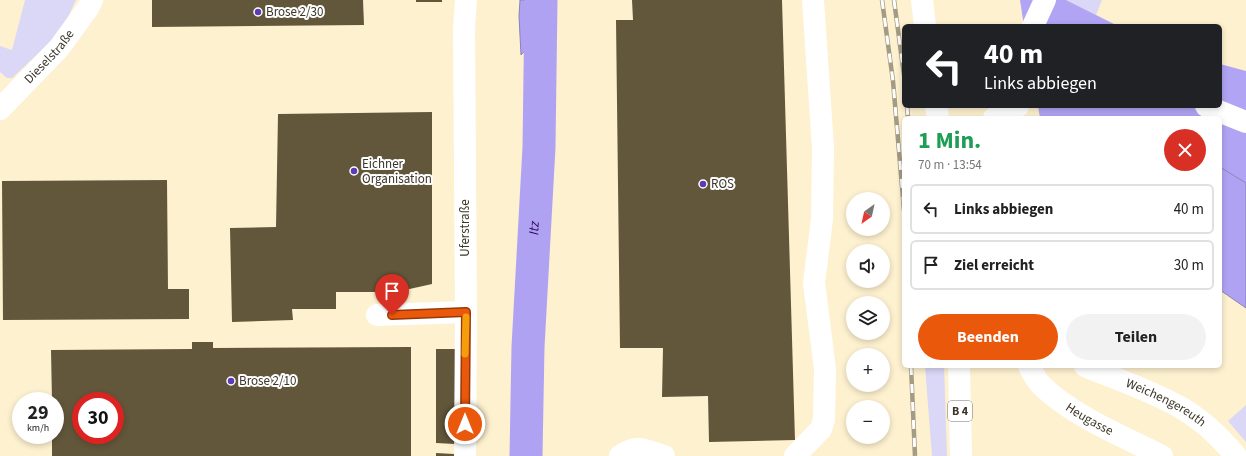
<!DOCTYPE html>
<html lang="de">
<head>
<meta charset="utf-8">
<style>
  :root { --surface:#fff; --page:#f2f2f2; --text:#222; --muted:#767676; --line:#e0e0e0; --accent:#ea580c }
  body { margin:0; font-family:"Source Sans 3",sans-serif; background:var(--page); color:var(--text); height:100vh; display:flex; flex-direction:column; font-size:15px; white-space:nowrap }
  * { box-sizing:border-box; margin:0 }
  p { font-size:13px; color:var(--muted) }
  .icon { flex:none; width:22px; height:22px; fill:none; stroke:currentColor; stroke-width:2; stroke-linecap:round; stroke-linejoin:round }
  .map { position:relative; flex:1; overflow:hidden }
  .sheet { position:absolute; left:902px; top:116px; width:320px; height:252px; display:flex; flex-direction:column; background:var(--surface); border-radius:6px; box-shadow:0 2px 6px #0003 }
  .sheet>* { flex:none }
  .banner { position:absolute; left:902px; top:24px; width:320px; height:84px; border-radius:6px; box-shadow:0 2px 6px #0003; background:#202124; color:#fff; overflow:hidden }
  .needle { width:26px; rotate:213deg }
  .buttons { position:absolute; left:846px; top:192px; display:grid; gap:8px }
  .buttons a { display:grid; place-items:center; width:44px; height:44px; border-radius:50%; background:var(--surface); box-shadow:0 2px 6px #0003; font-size:20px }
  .speed { position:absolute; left:12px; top:392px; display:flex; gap:8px; font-size:20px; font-weight:700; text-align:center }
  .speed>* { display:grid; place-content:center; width:52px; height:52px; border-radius:50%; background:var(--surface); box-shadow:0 2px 6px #0003; line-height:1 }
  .speed small { font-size:10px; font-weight:400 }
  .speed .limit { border:6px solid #d22; background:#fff; color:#111 }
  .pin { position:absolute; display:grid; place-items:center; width:34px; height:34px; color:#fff; margin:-41px -17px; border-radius:50% 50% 50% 0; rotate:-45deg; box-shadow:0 0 4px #0007 }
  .pin .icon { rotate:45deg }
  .me { position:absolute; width:44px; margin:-22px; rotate:0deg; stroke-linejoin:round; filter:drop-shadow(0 0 3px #0008) }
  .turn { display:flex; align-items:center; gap:14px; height:84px; padding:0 16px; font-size:18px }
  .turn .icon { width:52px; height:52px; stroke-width:2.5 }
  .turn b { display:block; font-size:28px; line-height:34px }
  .round { display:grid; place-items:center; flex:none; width:42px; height:42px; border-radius:21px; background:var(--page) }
  .summary { display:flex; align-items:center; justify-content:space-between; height:68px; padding:0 16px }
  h1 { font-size:24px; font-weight:700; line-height:30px; color:#1e9e55 }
  .cta { display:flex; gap:8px; margin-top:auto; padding:8px 16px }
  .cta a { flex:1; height:46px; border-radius:24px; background:var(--accent); color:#fff; font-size:16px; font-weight:700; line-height:46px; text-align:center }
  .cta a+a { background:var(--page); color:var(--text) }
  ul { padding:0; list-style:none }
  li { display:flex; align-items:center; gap:12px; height:50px; margin:0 8px 6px; padding:0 8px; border:2px solid var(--line); border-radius:6px }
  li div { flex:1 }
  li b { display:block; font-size:15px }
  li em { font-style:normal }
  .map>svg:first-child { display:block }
  .green { fill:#dad7f7 }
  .forest { fill:#b1a4f4 }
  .water { fill:#b0a2f3; stroke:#8d82b6 }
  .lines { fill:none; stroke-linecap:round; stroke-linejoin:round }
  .river { stroke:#b0a2f3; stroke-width:33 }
  .building { fill:#62573a; fill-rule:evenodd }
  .minor { stroke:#fff; stroke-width:22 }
  .major { stroke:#fff; stroke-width:22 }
  .rail-casing { stroke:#a49b83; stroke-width:4.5 }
  .rail { stroke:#fff; stroke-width:3; stroke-dasharray:9; stroke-linecap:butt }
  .route-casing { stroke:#983908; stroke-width:10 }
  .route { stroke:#ea580c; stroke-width:7 }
  .slow { stroke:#f59e0b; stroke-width:7 }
  .poi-dot { fill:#5d3bb3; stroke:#fff; stroke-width:1.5 }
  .labels { text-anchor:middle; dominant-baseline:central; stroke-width:4; stroke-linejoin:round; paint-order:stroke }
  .shield { fill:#fff; stroke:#767269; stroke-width:1 }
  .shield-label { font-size:12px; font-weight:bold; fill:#3b3629 }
  .poi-label { font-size:13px; fill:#3b3629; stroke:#fff; text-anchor:start }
  .street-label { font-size:13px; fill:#3b3629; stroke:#fff }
  .water-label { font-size:14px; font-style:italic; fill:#300c6a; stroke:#fff }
</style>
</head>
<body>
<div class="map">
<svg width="1246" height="456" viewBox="0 0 1246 456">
  <rect width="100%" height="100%" fill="#fef1d0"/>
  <g class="green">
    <polygon points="25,0 76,0 61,32 12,78 7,78 0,72 0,46 12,50"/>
    <polygon points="1066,0 1102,0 1096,15"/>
    <polygon points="925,366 944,366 947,456 932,456"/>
    <polygon points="1246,405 1246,442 1228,421"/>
  </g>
  <g class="forest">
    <polygon points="1020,0 1066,0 1118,26 1024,26"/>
    <polygon points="1220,64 1246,71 1246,183 1220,167 1220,118 1040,118 1038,106 1220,106"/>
  </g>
  <g class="water">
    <polygon points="520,0 549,0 552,22 521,55 519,16"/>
    <polygon points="1220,167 1246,183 1246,308 1220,290"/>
  </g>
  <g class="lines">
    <path class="river" id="s1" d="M 526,456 L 528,347 L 539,147 L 541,0"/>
  </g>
  <g class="building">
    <polygon points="152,0 363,0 364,25 152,27"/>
    <rect x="416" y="0" width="26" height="2"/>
    <polygon points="632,0 782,0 795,440 709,442 708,396 662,397 663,348 620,348 616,20 633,20"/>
    <polygon points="432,112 432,284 396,292 336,292 336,309 292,309 293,320 232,322 230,228 276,227 278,114"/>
    <polygon points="167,180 168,289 189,289 189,319 3,320 2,181"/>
    <path d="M 192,342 L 213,342 L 213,348 L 411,347 L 411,456 L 52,456 L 52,435 L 55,435 L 55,401 L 52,401 L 51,350 L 192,349 ZM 81,401 L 115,401 L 115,435 L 81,435 Z"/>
    <polygon points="436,349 455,349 455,444 436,443"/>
    <polygon points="436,453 454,454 454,456 436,456"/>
  </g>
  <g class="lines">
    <g class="minor">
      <polyline points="1033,26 1045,0"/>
      <polyline points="1206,106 1246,122"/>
      <path id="s2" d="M 0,109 L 59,48 L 88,8 L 92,0"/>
      <polyline points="994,118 1018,106"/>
      <polyline points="377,315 466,312"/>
      <path id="s3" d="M 1029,366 C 1032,372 1036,379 1040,384 C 1072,416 1122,436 1162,456"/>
      <path id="s4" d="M 1085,366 C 1116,379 1149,390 1178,406 C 1200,418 1220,437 1236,456"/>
      <polyline points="465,456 466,312 464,28 466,0"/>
      <path d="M 620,456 C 637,444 645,450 664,456"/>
      <polyline points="795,456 821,429 824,420 825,369 814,283 822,219 823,148 813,0"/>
    </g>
    <g class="major">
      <polyline points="922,0 925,26"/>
      <polyline points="936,106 938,118"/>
      <polyline points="959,366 961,456"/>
    </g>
    <g class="rail-casing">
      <g id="rail">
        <polyline points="882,0 893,81 904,210"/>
        <polyline points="894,0 904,75"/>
        <polyline points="907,106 908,118"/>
        <polyline points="911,366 915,456"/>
      </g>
    </g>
    <use href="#rail" class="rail"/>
  </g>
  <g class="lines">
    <g class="route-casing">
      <polyline id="route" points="392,315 466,312 465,424"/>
    </g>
    <use href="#route" class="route"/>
    <polyline class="slow" points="465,354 466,317"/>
  </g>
  <g class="poi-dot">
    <circle cx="258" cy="12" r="4"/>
    <circle cx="354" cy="171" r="4"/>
    <circle cx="703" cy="184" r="4"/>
    <circle cx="231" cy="381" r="4"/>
  </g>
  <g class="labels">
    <rect class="shield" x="948" y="401" width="24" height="20" rx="3"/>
    <g class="shield-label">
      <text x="960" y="411">B 4</text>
    </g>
    <g class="poi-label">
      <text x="266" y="12">Brose 2/30</text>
      <text x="362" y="164">Eichner<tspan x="362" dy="15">Organisation</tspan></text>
      <text x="711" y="184">ROS</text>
      <text x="239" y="381">Brose 2/10</text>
    </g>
    <g class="street-label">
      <text stroke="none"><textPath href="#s2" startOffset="72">Dieselstraße</textPath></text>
      <text transform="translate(465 228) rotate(-90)">Uferstraße</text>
      <text stroke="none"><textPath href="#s4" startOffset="89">Weichengereuth</textPath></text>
      <text stroke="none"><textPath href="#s3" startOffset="82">Heugasse</textPath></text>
    </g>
    <g class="water-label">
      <text stroke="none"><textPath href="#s1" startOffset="228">Itz</textPath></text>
    </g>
  </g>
</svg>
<div class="buttons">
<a><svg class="needle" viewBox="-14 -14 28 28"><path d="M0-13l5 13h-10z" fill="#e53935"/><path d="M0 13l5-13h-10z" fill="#767676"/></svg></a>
<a><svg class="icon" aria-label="sound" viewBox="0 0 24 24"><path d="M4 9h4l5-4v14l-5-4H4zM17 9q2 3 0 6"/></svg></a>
<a><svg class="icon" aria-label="layers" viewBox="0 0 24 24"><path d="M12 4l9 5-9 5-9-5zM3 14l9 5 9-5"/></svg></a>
<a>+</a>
<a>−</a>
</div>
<div class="speed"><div>29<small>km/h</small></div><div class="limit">30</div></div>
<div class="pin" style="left:392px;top:315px;background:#d93025"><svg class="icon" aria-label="arrive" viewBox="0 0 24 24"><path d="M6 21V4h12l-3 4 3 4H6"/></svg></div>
<svg class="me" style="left:465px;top:424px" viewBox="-20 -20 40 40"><circle r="17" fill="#ea580c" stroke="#fff" stroke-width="3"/><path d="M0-11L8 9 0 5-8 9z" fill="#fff"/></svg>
<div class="banner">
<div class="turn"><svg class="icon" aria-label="left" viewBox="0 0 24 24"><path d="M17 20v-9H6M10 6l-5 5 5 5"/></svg><div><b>40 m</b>Links abbiegen</div></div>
</div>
<section class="sheet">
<div class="summary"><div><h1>1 Min.</h1><p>70 m · 13:54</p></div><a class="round" style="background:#d93025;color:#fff"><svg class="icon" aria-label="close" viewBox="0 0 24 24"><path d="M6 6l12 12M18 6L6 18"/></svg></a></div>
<ul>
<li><svg class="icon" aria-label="left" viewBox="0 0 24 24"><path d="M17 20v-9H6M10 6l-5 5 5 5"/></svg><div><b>Links abbiegen</b></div><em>40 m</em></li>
<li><svg class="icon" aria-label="arrive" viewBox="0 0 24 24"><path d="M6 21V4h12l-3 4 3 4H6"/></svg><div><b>Ziel erreicht</b></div><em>30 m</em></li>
</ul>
<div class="cta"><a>Beenden</a><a>Teilen</a></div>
</section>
</div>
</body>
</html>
